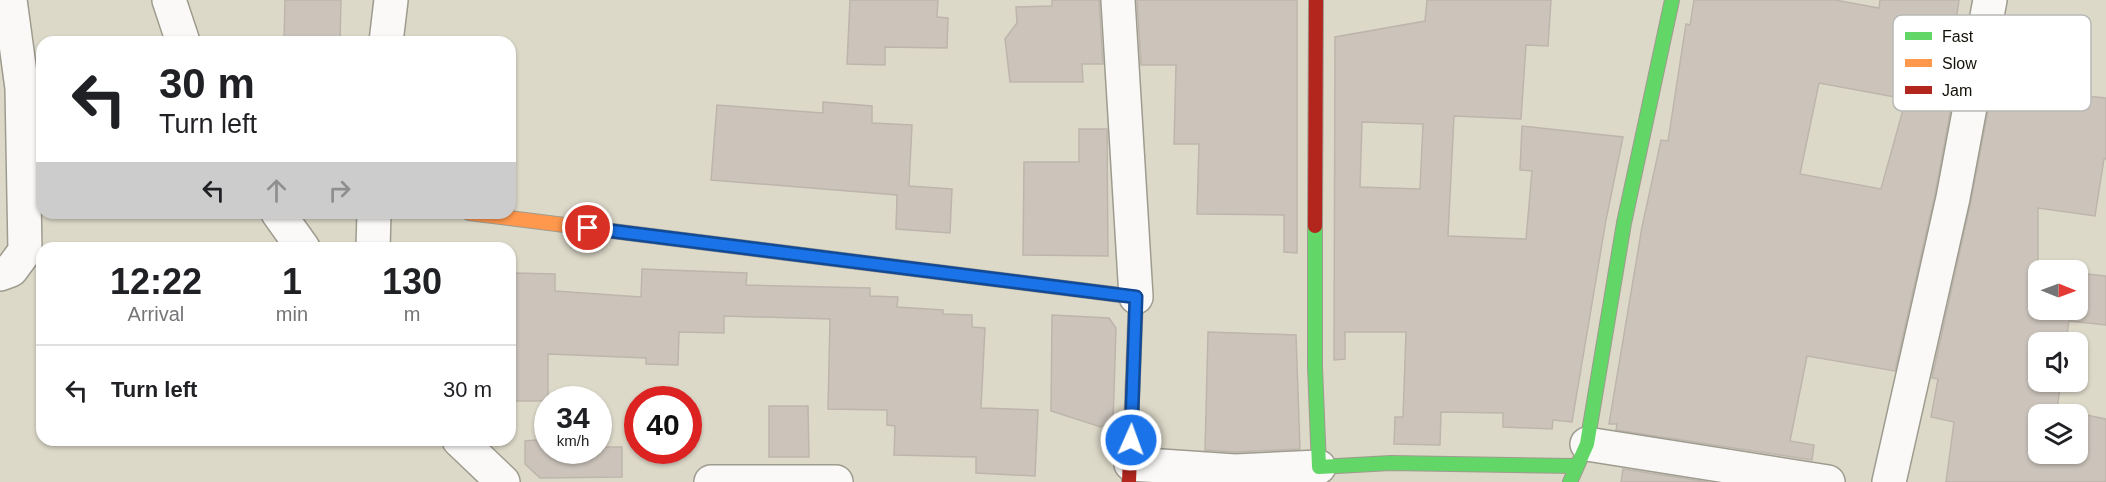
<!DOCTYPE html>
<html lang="en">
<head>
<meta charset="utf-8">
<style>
  :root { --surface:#fff; --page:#f6f6f6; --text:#202124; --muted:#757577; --line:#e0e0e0 }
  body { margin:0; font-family:Helvetica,sans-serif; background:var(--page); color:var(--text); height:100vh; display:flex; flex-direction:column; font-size:22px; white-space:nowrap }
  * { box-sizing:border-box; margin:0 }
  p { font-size:20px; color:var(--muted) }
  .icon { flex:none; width:33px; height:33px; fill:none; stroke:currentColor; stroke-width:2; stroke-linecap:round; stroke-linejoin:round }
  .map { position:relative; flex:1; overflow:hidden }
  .details { position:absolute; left:36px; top:242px; width:480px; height:204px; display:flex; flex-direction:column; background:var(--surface); border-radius:18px; box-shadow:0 2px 4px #0004 }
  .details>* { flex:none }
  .hud { position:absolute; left:36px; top:36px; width:480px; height:183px; border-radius:18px; box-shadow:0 2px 4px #0004; background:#fff; color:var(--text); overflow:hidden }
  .needle { width:39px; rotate:91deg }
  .tools { position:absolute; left:2028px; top:260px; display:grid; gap:12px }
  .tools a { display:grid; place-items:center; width:60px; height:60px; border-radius:12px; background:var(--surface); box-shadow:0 2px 4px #0004; font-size:30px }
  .speed { position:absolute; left:534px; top:386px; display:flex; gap:12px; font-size:30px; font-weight:700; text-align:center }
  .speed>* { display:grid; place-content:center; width:78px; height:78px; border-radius:50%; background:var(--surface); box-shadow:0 2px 4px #0004; line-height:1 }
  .speed small { font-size:15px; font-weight:400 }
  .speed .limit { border:9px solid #d22; background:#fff; color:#111 }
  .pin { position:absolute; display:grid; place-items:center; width:51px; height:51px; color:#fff; margin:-26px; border:3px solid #fff; border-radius:50%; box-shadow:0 2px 6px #0007 }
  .me { position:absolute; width:66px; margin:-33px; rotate:2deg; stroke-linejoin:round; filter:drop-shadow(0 0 4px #0008) }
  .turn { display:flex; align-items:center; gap:21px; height:126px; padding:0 24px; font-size:27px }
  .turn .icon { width:78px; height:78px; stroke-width:2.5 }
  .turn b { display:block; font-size:42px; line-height:51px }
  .lanes { display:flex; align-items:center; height:57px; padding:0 24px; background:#0003; justify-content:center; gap:30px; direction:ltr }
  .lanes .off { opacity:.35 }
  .eta { display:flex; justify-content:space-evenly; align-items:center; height:102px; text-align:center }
  .eta b { font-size:36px; font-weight:800; line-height:42px }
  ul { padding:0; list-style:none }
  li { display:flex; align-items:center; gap:18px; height:90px; padding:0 24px; border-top:2px solid var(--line) }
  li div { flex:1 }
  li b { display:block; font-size:22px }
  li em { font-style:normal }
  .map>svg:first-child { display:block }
  .building { fill:#ccc4bb; stroke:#bdb5ac; stroke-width:1.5; fill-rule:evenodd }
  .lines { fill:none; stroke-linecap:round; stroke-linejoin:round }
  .street-casing { stroke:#9e9b8f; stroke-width:36 }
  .fast-casing { stroke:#9e9b8f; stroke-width:16 }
  .slow-casing { stroke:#9e9b8f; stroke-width:16 }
  .jam-casing { stroke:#9e9b8f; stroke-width:16 }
  .street { stroke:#faf9f7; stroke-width:33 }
  .fast { stroke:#63d668; stroke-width:14 }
  .slow { stroke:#ff974d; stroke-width:14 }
  .jam { stroke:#b3261e; stroke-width:14 }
  .route-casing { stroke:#114b97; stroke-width:15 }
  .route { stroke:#1a73e8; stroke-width:10 }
  .key { fill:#fff; stroke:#b8b8b5; stroke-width:1.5 }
  .key-label { font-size:16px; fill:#141208 }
</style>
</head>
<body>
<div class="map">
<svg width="2106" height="482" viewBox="0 0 2106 482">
  <rect width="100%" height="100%" fill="#ddd9c9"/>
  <g class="building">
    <polygon points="285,0 341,0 340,42 284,42"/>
    <polygon points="850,0 938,0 937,17 948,18 947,48 885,47 885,65 847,64"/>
    <polygon points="1052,0 1099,0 1103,64 1082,64 1083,82 1010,82 1005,39 1017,23 1016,7 1052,6"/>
    <polygon points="1137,0 1297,0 1297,253 1284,252 1284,215 1197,214 1199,144 1174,144 1176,65 1141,65"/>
    <path d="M 1427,0 L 1551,0 L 1548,46 L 1526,45 L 1521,119 L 1454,116 L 1448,236 L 1526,239 L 1532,171 L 1520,170 L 1522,126 L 1623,137 L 1606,220 L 1572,422 L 1553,420 L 1552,429 L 1503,427 L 1503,413 L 1441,412 L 1440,445 L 1394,444 L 1395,417 L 1403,417 L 1406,332 L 1345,332 L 1345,359 L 1334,360 L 1335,37 L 1425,21 ZM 1362,122 L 1423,124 L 1420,189 L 1360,187 Z"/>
    <path d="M 1694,0 L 1835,0 L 1879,8 L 1880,0 L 1959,0 L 1956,21 L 1967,22 L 1935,194 L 1895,371 L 1807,356 L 1790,441 L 1814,445 L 1812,460 L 1616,430 L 1617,424 L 1609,424 L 1642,227 L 1661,140 L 1668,141 L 1686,24 L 1690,25 ZM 1819,83 L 1906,99 L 1881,189 L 1800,174 Z"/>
    <path d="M 2004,25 L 2023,26 L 2018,89 L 2106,98 L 2106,159 L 2104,159 L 2095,216 L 2038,208 L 2038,268 L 2051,270 L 2038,270 L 2038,309 L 2078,309 L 2078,273 L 2106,276 L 2106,325 L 2069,321 L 2066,342 L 2038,342 L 2038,381 L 2061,381 L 2057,409 L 2106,419 L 2106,482 L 1946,482 L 1954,422 L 1931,417 L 1938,379 L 1932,378 L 1971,201 ZM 2038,414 L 2078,414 L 2078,453 L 2038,453 Z"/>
    <polygon points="823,102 872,106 872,123 912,125 909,186 952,189 950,233 896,229 897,195 711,180 717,105 823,113"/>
    <polygon points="1079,129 1107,129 1108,256 1023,255 1024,162 1079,162"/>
    <polygon points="642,269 747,273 746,285 870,288 870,296 898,297 897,307 943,310 943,314 972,315 972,327 985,328 981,408 1038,410 1035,476 976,473 976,457 894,455 895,426 887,425 887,410 828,409 830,319 724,316 724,333 679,332 678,365 646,364 646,358 548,354 548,401 512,401 513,273 555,274 555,291 641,297"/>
    <polygon points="1052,315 1109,318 1116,328 1113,422 1101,427 1051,411"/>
    <polygon points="1208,332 1296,335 1300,449 1235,452 1205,450"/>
    <polygon points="769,406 808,406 809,457 769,457"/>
    <polygon points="603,433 604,447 622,447 622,477 540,478 525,464 525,441 548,439 548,450 598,450 598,434"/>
    <polygon points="1623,469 1708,482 1621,482"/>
  </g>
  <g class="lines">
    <g class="street-casing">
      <g id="street">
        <polyline points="169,0 183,42"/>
        <polyline points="1118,0 1136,297"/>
        <polyline points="386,42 391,0"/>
        <polyline points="278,213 303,248"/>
        <polyline points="373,248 374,213"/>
        <polyline points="0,274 11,270 25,251 22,88 10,0"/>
        <polyline points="459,440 503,482"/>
        <polyline points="1587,444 1828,482"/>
        <polyline points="1131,464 1235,471 1319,467"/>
        <polyline points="711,482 836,482"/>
        <polyline points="1889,482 1953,198 1990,0"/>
      </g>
    </g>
    <g class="fast-casing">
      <g id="fast">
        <polyline points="1315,226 1315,366 1319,467 1391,463 1575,466"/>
        <polyline points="1570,482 1587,444 1624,223 1672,0"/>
      </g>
    </g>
    <g class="slow-casing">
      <polyline id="slow" points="469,213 858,262"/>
    </g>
    <g class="jam-casing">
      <g id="jam">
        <polyline points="1315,226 1316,0"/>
        <polyline points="858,262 1136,297 1129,482"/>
      </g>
    </g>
    <use href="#street" class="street"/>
    <use href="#fast" class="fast"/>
    <use href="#slow" class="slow"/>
    <use href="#jam" class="jam"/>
  </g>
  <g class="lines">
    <g class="route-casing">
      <polyline id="route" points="588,228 1136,297 1131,440"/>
    </g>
    <use href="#route" class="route"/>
  </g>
  <rect x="1893" y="15" width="198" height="96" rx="9" class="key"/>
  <rect x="1905" y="32" width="27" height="8" fill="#63d668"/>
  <rect x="1905" y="59" width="27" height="8" fill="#ff974d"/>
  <rect x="1905" y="86" width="27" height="8" fill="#b3261e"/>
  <g class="key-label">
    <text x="1942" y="42">Fast</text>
    <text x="1942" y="69">Slow</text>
    <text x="1942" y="96">Jam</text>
  </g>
</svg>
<div class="tools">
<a><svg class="needle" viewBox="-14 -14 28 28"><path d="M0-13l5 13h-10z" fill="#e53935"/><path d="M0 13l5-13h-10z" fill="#757577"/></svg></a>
<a><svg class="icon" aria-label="sound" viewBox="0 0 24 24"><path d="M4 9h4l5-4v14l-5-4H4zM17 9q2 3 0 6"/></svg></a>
<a><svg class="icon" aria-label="layers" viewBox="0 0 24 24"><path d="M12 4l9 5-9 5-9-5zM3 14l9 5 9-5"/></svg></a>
</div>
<div class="speed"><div>34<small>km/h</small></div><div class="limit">40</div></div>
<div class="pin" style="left:588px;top:228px;background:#d93025"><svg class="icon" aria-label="arrive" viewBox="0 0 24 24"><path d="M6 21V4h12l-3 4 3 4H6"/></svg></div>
<svg class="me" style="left:1131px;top:440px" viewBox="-20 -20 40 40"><circle r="17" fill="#1a73e8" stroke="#fff" stroke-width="3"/><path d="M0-11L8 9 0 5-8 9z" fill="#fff"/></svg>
<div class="hud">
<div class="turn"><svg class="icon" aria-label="left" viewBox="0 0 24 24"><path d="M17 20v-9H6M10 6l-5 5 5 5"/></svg><div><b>30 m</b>Turn left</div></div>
<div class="lanes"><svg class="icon" aria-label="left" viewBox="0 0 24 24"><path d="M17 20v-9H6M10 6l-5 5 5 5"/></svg><svg class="icon off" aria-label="ahead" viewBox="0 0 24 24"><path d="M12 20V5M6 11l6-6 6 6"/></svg><svg class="icon off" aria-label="right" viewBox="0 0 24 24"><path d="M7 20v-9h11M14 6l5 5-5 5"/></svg></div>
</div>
<section class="details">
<div class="eta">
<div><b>12:22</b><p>Arrival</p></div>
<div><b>1</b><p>min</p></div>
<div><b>130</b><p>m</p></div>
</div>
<ul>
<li><svg class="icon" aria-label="left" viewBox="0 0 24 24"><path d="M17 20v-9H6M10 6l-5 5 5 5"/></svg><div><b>Turn left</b></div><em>30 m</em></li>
</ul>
</section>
</div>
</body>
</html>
